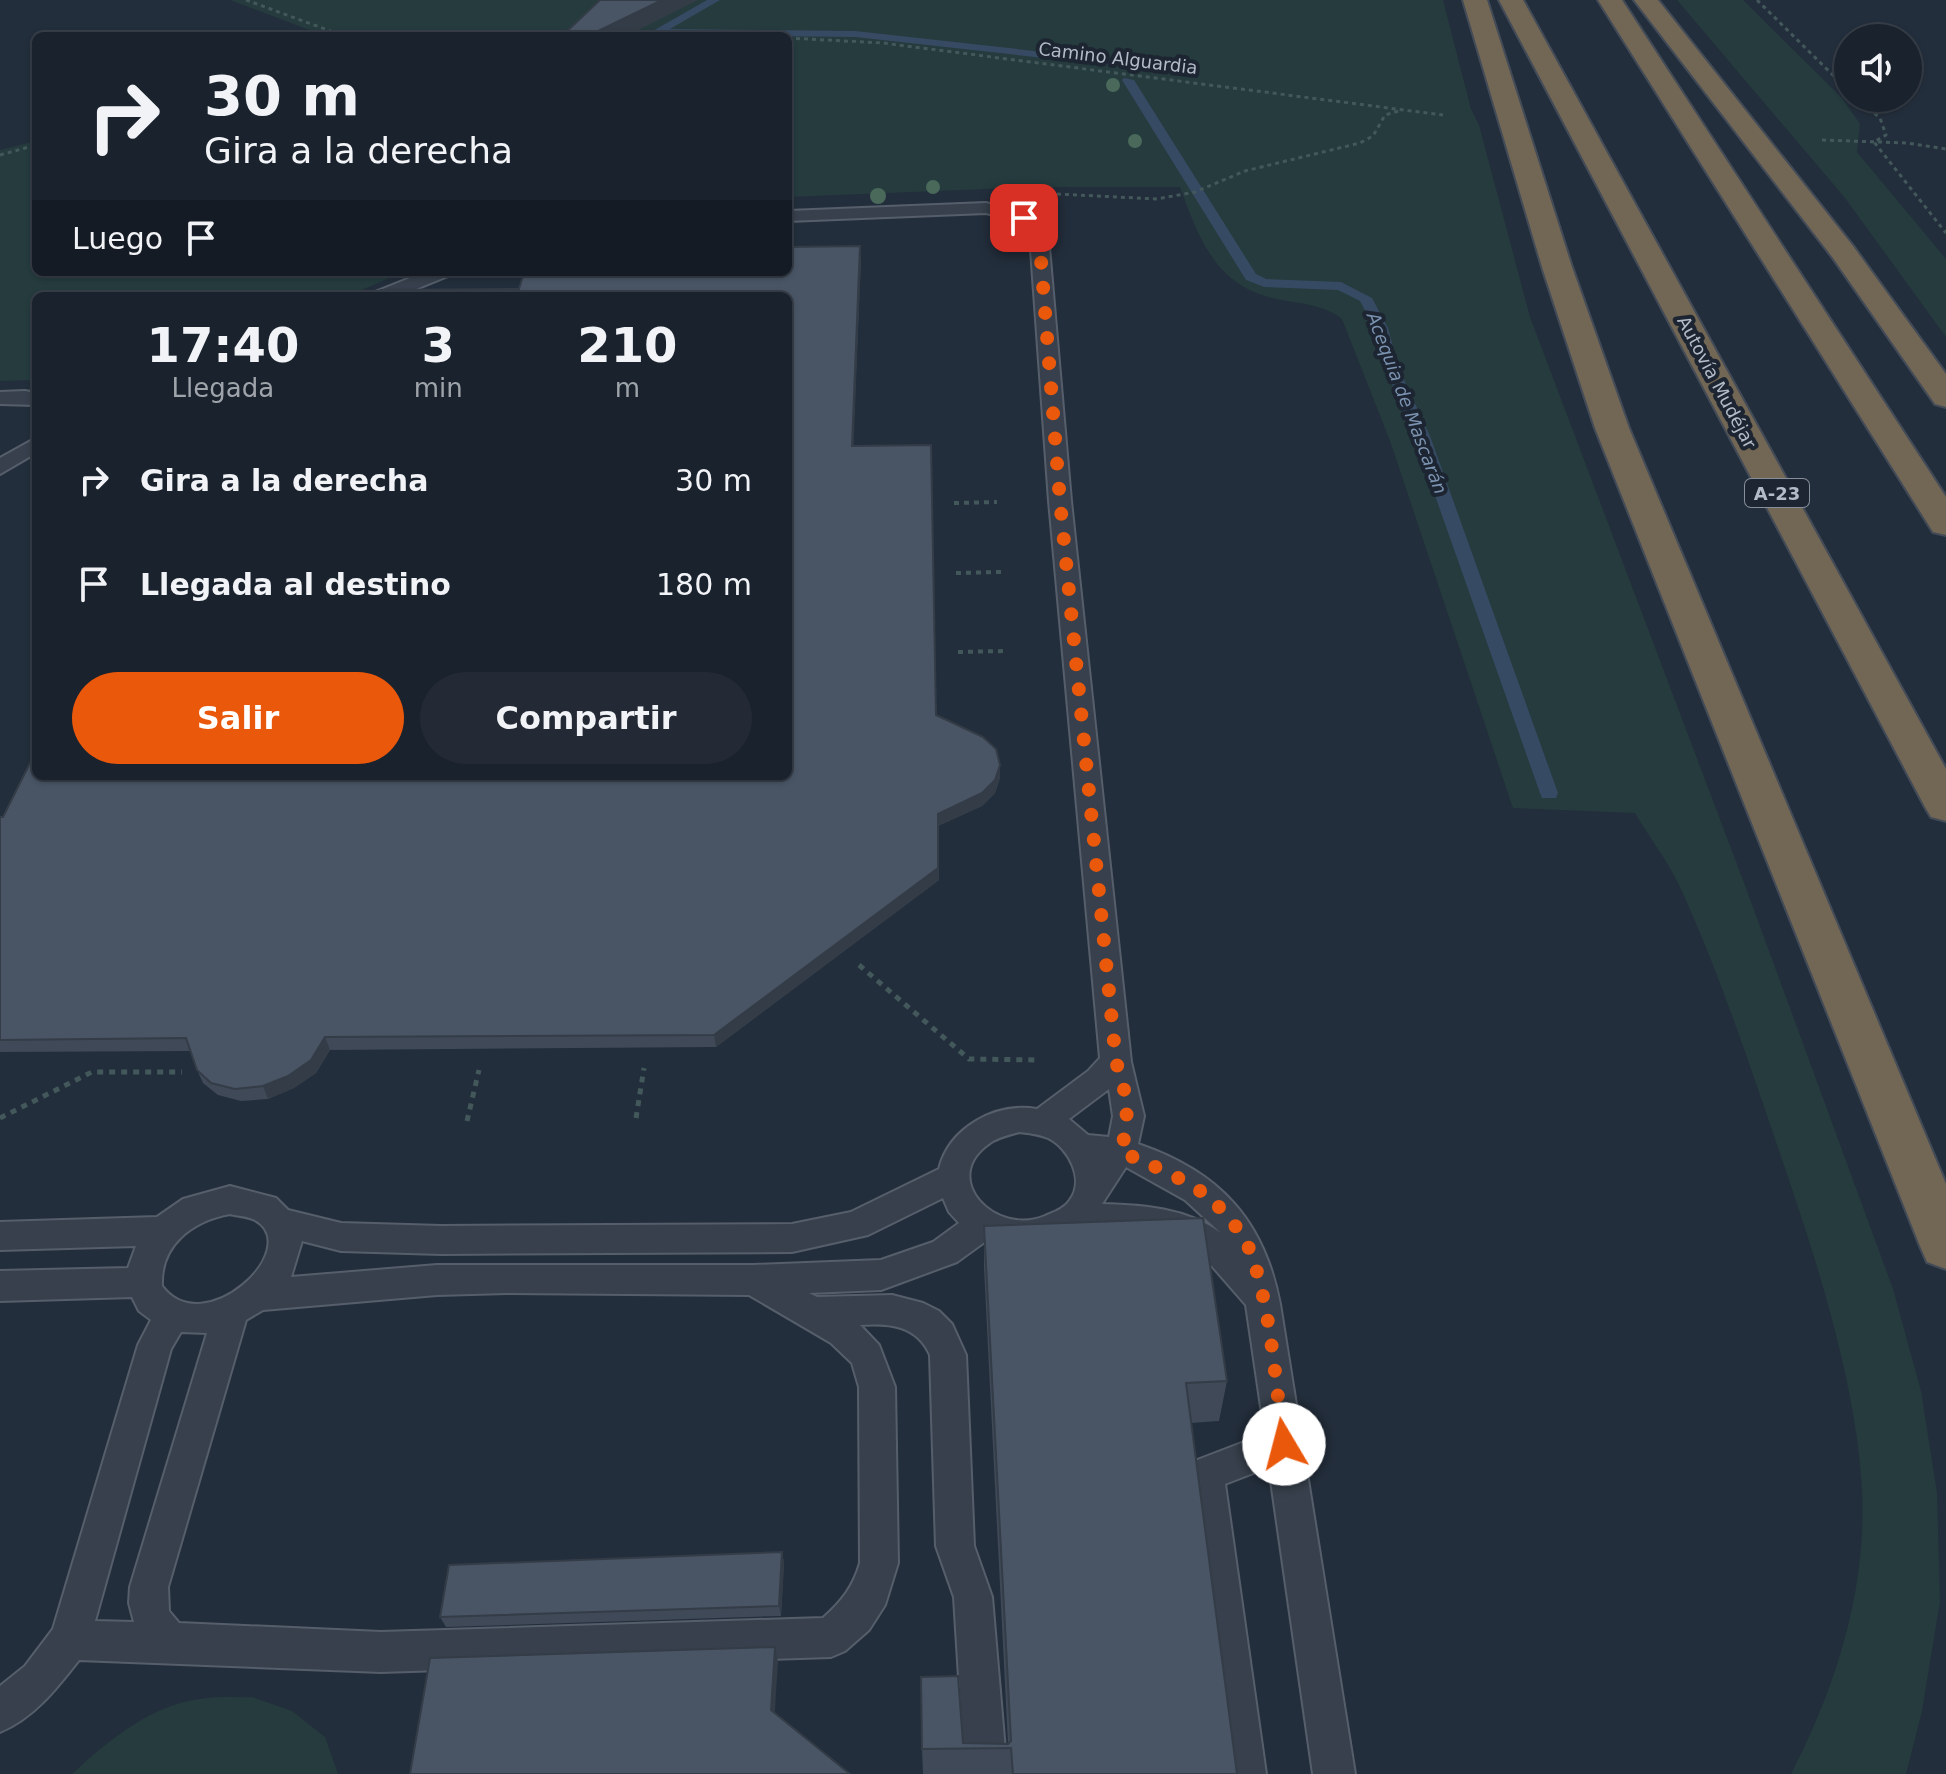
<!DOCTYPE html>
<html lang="es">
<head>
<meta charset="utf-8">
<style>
  :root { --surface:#1a222d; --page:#232a35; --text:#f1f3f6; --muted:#9fa4aa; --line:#383f49; --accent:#ea580c }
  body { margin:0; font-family:"DejaVu Sans",sans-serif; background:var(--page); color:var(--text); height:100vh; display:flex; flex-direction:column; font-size:30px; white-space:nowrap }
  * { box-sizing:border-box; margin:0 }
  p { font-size:26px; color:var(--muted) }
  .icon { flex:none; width:44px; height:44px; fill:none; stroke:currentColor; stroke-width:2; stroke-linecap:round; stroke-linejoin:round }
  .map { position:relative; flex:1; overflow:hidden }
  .details { position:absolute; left:32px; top:292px; width:760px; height:488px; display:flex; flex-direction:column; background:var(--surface); border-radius:12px; box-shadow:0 2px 6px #0004,0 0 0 2px var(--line) }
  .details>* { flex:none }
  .guide { position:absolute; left:32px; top:32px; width:760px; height:244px; border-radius:12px; box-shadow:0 2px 6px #0004,0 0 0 2px var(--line); background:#1a222d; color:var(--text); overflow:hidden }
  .tools { position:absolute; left:1834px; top:24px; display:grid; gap:16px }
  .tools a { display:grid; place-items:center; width:88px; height:88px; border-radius:50%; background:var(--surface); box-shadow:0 2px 6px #0004,0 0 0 2px var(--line); font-size:40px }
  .pin { position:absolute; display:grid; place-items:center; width:68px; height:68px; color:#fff; margin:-34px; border-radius:16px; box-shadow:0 4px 12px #0006 }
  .me { position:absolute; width:88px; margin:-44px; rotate:352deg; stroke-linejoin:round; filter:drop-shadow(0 0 6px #0008) }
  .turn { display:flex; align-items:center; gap:28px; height:168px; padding:0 40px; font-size:36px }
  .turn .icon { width:104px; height:104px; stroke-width:2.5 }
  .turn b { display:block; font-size:56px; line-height:68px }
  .then { display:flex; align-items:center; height:76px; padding:0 40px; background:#0003; gap:16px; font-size:30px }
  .eta { display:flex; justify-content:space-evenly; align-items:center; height:136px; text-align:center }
  .eta b { font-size:48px; font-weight:700; line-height:56px }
  .primary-button { display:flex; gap:16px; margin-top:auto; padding:16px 40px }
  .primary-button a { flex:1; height:92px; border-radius:48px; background:var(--accent); color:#fff; font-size:32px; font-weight:700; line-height:92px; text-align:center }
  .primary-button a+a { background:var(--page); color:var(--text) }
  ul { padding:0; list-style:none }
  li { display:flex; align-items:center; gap:24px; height:104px; padding:0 40px }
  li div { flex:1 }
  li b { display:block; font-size:30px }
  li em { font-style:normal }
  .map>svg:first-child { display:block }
  .green { fill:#253b3d }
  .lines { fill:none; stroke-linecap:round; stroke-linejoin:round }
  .stream { fill:#374a63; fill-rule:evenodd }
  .lane-casing { stroke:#555e6a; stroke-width:4 }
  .highway-casing { stroke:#424b57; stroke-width:4 }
  .path-far2 { stroke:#43585a; stroke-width:3; stroke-dasharray:4 4; stroke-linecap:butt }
  .path-far1 { stroke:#43585a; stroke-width:4; stroke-dasharray:5 5; stroke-linecap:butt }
  .path { stroke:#43585a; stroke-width:5; stroke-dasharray:6 6; stroke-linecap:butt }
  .lane { fill:#37404c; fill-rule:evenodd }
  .highway { fill:#726654; fill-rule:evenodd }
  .tree { fill:#4a695b }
  .wall { fill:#3f4957 }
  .shaded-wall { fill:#333c47 }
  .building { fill:#495565; stroke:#333c47; stroke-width:2 }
  .route { stroke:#ea580c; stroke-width:14; stroke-dasharray:0 25.2 }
  .labels { text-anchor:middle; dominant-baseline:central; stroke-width:8; stroke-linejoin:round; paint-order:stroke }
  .far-street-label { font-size:18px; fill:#b3bbc8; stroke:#1c2531 }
  .far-water-label { font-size:18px; font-style:italic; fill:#7b92b0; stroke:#1c2531 }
  .shield { fill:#1c2531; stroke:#868e9b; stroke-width:2 }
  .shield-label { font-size:18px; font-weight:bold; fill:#b3bbc8 }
</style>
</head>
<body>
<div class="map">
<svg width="1946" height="1774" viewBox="0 0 1946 1774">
  <rect width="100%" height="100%" fill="#232e3c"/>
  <g class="green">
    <path d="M 230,0 L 1443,0 L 1471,109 L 1479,125 L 1530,317 L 1743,880 L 1893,1289 L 1921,1391 L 1937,1493 L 1940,1601 L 1922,1711 L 1906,1774 L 1791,1774 C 1836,1687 1867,1590 1862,1490 C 1856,1377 1812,1246 1775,1139 C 1746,1054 1717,967 1679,885 C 1667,860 1649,837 1635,813 L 1513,808 L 1390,441 L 1342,319 C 1323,304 1300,304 1277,299 C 1216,287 1199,239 1180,187 L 1038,187 L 788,197 L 788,36 L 325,36 Z"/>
    <polygon points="1677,0 1743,0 1842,98 1860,124 1857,152 1946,259 1946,337 1845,198"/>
    <polygon points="36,141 36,272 403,272 348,296 36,296 36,380 0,381 0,150"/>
    <path d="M 252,1697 L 292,1711 L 325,1737 L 338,1774 L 72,1774 C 110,1739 154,1702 208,1698 C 222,1696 237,1698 252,1697 Z"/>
  </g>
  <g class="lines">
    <g class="stream">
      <polygon points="707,0 720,0 670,29 855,31 1116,60 1122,63 1116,66 855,37 656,35 651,32"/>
      <polygon points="1124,78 1134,80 1256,274 1266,279 1341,282 1372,298 1388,328 1399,369 1430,436 1558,793 1556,798 1542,798 1540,793 1414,436 1385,369 1374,328 1360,301 1338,290 1264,287 1246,280 1122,80"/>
    </g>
    <g class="lane-casing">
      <g id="lane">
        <path d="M 986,203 L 1028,215 L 1048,235 L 1071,501 L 1131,1062 L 1144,1116 L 1138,1144 C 1220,1172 1264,1220 1280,1304 L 1355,1774 L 1313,1774 L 1269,1467 L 1225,1484 L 1266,1774 L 1224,1774 L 1187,1474 L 1192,1462 L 1265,1434 L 1246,1305 L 1212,1266 L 1192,1250 L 1170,1239 L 1116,1232 L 1080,1231 L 1036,1249 L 1004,1248 L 986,1241 L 957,1262 L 881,1290 L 809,1293 L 817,1297 L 892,1295 L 923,1303 L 939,1311 L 952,1324 L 966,1355 L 974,1546 L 992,1597 L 1007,1774 L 965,1774 L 954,1597 L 936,1546 L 930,1355 C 917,1325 889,1323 860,1325 L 879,1345 L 895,1387 L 898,1563 L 885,1605 L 869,1630 L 845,1651 L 831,1657 L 381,1672 L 79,1660 C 57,1688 34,1718 0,1732 L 0,1686 L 25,1666 L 53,1629 L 138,1345 L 151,1320 L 139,1311 L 132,1297 L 0,1301 L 0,1271 L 128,1268 L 136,1246 L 0,1250 L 0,1222 L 157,1217 L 183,1199 L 230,1186 L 276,1198 L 288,1210 L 341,1223 L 441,1226 L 792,1224 L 851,1212 L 939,1169 C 949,1128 995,1102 1037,1109 L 1088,1071 L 1100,1058 L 1049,501 L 1030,236 L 1010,219 L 986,213 L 788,221 L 788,211 ZM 1109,1089 L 1113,1116 L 1109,1137 L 1088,1135 L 1069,1119 ZM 1019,1132 C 1028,1133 1039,1134 1048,1138 C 1069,1148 1085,1180 1070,1200 C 1064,1209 1054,1212 1045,1216 C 995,1237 938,1178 990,1143 C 998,1137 1010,1135 1019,1132 ZM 1126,1167 L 1185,1200 L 1221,1233 C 1186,1208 1143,1205 1102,1204 ZM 943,1198 L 949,1212 L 959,1223 L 933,1242 L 881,1260 L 753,1265 L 437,1265 L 291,1277 L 302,1241 L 341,1251 L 441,1254 L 792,1252 L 868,1235 ZM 230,1214 C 237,1216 248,1216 255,1220 C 305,1248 204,1343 162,1286 C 160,1245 192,1221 230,1214 ZM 507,1293 L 749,1295 L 831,1343 L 852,1363 L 859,1387 L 860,1563 C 853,1587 842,1601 823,1618 L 381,1632 L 179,1623 L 169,1611 L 168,1587 L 246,1320 L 263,1310 L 437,1295 ZM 181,1332 L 207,1333 L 130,1587 L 129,1603 L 134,1622 L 95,1621 L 171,1349 Z"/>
        <polygon points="425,272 450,272 448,276 399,296 372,296 375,292"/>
        <polygon points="25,391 36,393 36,405 0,404 0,392"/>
        <polygon points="36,438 36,453 0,474 0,458"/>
      </g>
    </g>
    <g class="highway-casing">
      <g id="highway">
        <polygon points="1463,0 1487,0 1572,267 1629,428 1946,1184 1946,1269 1927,1262 1920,1246 1595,428 1542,267"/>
        <polygon points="1499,0 1523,0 1946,769 1946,821 1931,817 1925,807"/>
        <polygon points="1598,0 1622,0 1946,497 1946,535 1933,532 1928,524"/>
        <polygon points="1634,0 1658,0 1853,246 1946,374 1946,407 1935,404 1833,258"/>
      </g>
    </g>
    <g class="path-far2">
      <polyline points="246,0 344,36"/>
      <polyline points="1757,0 1848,90"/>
      <polyline points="788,38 883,43 1443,115"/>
      <polyline points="1856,98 1880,118 1886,135 1874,142 1946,233"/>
      <polyline points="1822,140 1907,143 1946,149"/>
      <polyline points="0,155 36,145"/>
      <polyline points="1057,194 1157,199 1195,192 1245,171 1360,143 1373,136 1385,115 1402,110"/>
    </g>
    <g class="path-far1">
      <polyline points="954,503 997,502"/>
      <polyline points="956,573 1001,572"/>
      <polyline points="958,652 1005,651"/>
    </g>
    <g class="path">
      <polyline points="859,965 969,1059 1039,1060"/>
      <polyline points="0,1118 92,1072 182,1072"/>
      <polyline points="636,1118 644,1068"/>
      <polyline points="467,1121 479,1070"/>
    </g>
    <use href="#lane" class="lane"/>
    <use href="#highway" class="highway"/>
  </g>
  <g class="tree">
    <circle cx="1113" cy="85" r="7"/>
    <circle cx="1135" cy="141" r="7"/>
    <circle cx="933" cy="187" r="7"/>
    <circle cx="878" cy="196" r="8"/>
  </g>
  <g class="wall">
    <polygon points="861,258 853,446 936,715 1000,778 995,793 982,806 938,826 939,880 716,1047 330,1050 316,1073 294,1088 268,1099 241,1101 218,1095 203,1083 197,1070 191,1051 0,1052 0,817 3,817 519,289"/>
    <polygon points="984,1226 1227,1381 1219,1421 1191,1423 1237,1774 923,1774 922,1749 963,1743 1008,1744 984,1268"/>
    <polygon points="782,1552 784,1563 781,1616 446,1627 440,1617"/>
  </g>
  <g class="shaded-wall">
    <polygon points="662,0 698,0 626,36 588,36"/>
    <polygon points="860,246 861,258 853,459 852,446"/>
    <polygon points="1000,765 1000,778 995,793 982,806 938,826 939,880 716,1047 714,1035 938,814"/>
    <polygon points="325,1037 330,1050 316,1073 294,1088 268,1099 263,1086"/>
    <polygon points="782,1552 784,1563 781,1616 779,1606"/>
    <polygon points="775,1647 778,1662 774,1724 771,1710"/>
  </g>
  <g class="building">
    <polygon points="600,0 662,0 588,36 565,36 564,34"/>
    <polygon points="860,246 852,446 931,445 936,715 983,737 996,749 1000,765 995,780 982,793 938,814 938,868 714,1035 325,1037 311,1060 288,1076 263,1086 235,1089 211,1083 197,1070 186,1038 0,1040 0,817 3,817 36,751 36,776 788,776 788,296 367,296 381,290 519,289 524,272 788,272 788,247"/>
    <polygon points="1203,1218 1227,1381 1186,1383 1237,1774 1013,1774 1011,1748 922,1749 921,1677 958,1676 963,1743 1008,1744 1011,1741 984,1226"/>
    <polygon points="782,1552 779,1606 440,1617 449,1565"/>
    <polygon points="775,1647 771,1710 850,1774 410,1774 430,1658"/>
  </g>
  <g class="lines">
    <path class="route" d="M 1024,218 L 1039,235 L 1060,501 L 1116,1062 C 1128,1097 1130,1115 1121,1152 C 1147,1163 1193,1182 1213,1201 C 1228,1216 1245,1235 1252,1256 C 1272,1315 1275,1383 1284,1444"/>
  </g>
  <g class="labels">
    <g class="far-street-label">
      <text transform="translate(1118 58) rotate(7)">Camino Alguardia</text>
      <text transform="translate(1717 382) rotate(62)">Autovía Mudéjar</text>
    </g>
    <g class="far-water-label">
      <text transform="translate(1407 403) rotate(69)">Acequia de Mascarán</text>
    </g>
    <rect class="shield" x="1745" y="479" width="64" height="28" rx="6"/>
    <g class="shield-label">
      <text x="1777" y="493">A-23</text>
    </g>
  </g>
</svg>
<div class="tools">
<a><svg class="icon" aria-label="sound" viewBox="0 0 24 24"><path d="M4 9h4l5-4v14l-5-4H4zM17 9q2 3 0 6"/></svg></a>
</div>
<div class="pin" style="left:1024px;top:218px;background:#d93025"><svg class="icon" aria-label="arrive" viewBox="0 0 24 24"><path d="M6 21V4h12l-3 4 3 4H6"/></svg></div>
<svg class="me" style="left:1284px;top:1444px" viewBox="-20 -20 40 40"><circle r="19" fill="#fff"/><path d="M0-13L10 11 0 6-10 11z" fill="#ea580c"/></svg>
<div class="guide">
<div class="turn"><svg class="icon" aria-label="right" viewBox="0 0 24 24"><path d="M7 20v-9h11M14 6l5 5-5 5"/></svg><div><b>30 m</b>Gira a la derecha</div></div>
<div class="then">Luego<svg class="icon" aria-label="arrive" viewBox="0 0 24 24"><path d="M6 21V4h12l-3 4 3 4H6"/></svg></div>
</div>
<section class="details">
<div class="eta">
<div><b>17:40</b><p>Llegada</p></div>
<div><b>3</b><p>min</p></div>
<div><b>210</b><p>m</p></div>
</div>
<ul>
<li><svg class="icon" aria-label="right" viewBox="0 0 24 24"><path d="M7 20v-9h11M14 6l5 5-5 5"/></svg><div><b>Gira a la derecha</b></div><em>30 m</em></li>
<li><svg class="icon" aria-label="arrive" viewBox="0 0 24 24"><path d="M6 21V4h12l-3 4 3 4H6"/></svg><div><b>Llegada al destino</b></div><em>180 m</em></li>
</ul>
<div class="primary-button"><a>Salir</a><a>Compartir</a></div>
</section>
</div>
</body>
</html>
